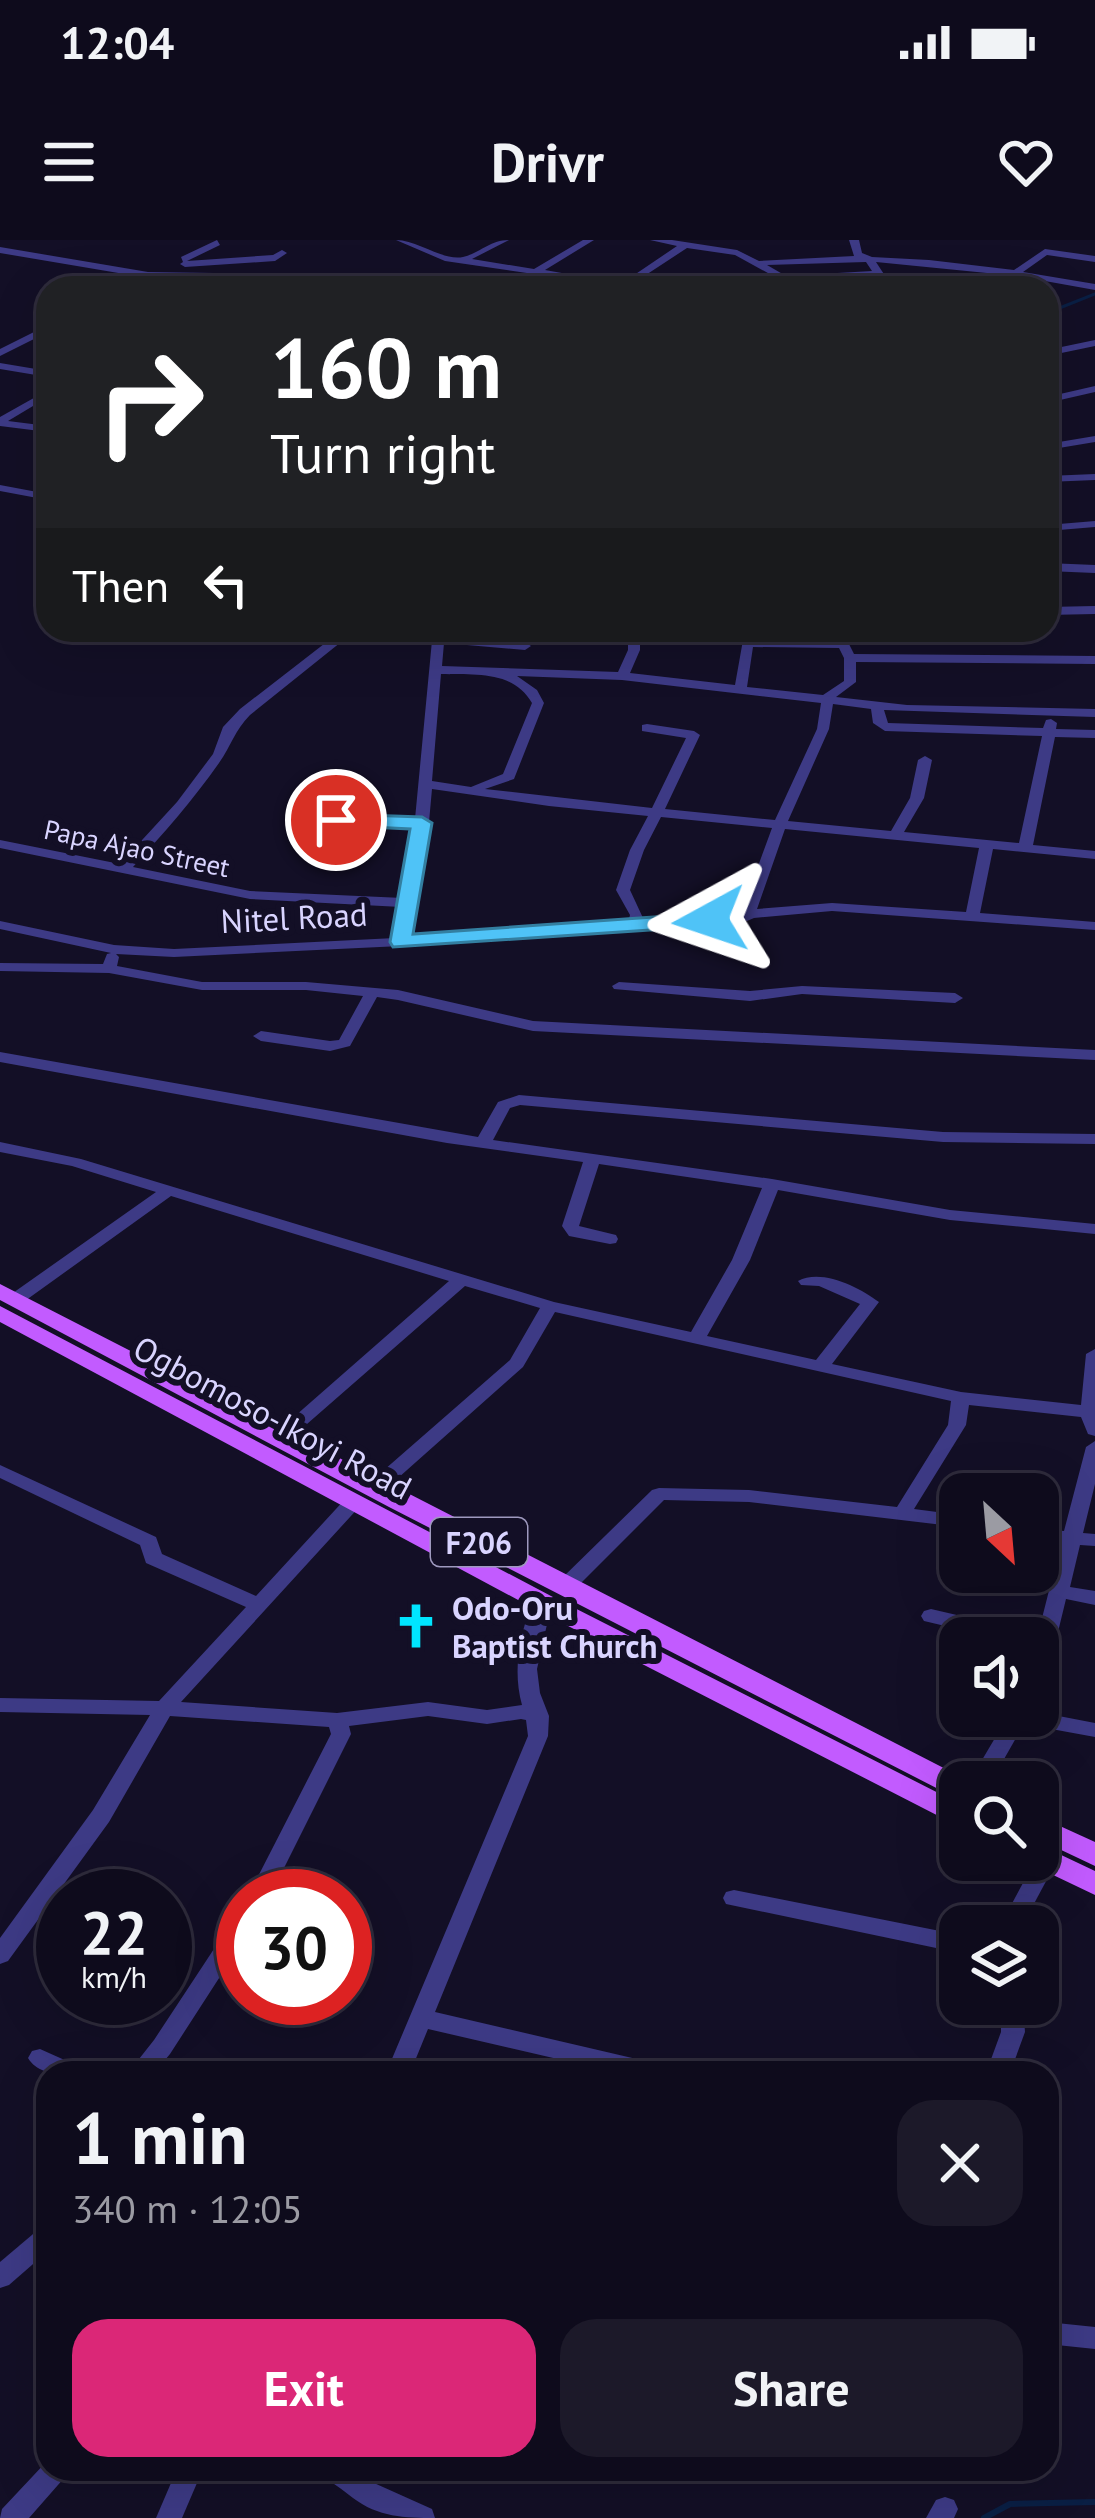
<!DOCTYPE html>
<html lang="en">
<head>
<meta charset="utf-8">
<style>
  :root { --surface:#0e0b1c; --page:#1c1929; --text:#f1f3f6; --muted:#9b9ba3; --line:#2e2b3b; --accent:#db2777 }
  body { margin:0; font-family:"PT Sans",sans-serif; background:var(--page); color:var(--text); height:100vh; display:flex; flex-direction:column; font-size:45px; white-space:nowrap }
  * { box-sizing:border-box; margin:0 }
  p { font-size:39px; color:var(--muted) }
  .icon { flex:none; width:66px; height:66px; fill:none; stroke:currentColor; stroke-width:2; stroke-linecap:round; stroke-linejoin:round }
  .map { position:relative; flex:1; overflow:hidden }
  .side { position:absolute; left:36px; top:1821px; width:1023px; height:420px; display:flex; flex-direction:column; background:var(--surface); border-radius:36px; box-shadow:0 12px 48px #0002,0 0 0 3px var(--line) }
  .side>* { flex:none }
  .top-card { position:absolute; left:36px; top:36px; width:1023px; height:366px; border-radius:36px; box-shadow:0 12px 48px #0002,0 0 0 3px var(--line); background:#202124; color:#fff; overflow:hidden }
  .needle { width:78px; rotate:154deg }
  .controls { position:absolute; left:939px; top:1233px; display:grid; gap:24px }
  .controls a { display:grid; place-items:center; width:120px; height:120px; border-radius:24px; background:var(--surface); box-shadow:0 12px 48px #0002,0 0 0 3px var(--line); font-size:60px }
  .speed { position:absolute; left:36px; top:1629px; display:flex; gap:24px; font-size:60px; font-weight:700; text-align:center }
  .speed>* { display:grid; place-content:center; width:156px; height:156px; border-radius:50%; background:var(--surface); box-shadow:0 12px 48px #0002,0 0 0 3px var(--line); line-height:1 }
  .speed small { font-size:30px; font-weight:400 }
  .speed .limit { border:18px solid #d22; background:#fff; color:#111 }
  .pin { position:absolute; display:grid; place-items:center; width:102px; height:102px; color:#fff; margin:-51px; border:6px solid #fff; border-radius:50%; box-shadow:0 3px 12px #0007 }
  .me { position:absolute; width:132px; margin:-66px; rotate:265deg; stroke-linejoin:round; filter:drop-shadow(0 0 9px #0008) }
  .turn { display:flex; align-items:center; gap:42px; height:252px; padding:0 36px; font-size:54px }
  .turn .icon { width:156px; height:156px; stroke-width:2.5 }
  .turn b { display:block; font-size:84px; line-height:102px }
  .then { display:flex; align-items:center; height:114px; padding:0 36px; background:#0003; gap:24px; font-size:45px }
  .round { display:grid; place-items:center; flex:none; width:126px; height:126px; border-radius:36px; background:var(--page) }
  .headline { display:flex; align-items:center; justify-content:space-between; height:204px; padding:0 36px }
  h1 { font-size:72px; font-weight:700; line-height:90px }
  .action { display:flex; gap:24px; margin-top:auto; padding:24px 36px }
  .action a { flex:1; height:138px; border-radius:36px; background:var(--accent); color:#fff; font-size:48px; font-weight:700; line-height:138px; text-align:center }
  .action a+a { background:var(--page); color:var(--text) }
  .status { display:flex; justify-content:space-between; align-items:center; height:84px; padding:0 60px; background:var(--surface); direction:ltr }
  .status svg { height:33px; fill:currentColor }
  header { display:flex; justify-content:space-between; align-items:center; height:156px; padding:0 36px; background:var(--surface); font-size:54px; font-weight:700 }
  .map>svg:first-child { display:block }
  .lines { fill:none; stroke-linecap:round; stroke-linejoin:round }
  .stream-far1 { stroke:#0a1f44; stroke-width:3 }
  .stream { stroke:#0a1f44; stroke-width:6 }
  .minor { fill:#3d3a85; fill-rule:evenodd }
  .major { fill:#c25bff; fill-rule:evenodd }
  .route { fill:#4fc3f7; stroke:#337fa1; stroke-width:3 }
  .labels { text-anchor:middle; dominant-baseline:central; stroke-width:12; stroke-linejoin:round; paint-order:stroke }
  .far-street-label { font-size:27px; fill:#d9d4ff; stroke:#130f26 }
  .shield { fill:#130f26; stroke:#9e99be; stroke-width:3 }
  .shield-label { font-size:30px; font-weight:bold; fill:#d9d4ff }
  .street-label { font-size:33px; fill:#d9d4ff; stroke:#130f26 }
  .poi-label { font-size:33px; font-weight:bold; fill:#d9d4ff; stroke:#130f26; text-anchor:start }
</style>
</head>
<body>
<div class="status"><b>12:04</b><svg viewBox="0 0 49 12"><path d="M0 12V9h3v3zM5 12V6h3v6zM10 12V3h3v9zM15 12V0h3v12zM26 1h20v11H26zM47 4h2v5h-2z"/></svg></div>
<header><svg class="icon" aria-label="menu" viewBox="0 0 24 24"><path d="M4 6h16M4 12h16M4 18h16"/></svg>Drivr<svg class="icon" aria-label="heart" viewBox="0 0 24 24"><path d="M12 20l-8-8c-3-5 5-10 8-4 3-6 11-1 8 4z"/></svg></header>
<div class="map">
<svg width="1095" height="2278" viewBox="0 0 1095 2278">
  <rect width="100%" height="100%" fill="#130f26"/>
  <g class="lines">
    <polyline class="stream-far1" points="1047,73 1095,54"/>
    <polyline class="stream" points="984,2278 1010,2264 1095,2262"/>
    <g class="minor">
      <polygon points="217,0 220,5 187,21 273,15 282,10 287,13 275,21 185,27 180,24 183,22 181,17"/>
      <path d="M 396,0 C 418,0 442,21 463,17 C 480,13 490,0 509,0 L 472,19 L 534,29 L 583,0 L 594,0 L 545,30 L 573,35 L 598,48 L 585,48 L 568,39 L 445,21 Z"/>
      <path d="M 650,0 L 672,0 L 737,10 L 759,21 L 854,16 L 849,0 L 859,0 L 862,13 L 872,17 L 929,20 L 1014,30 L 1045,9 L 1095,16 L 1095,22 L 1047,15 L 1023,32 L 1095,44 L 1095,50 L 1017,36 L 1000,48 L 989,48 L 1007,35 L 876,22 L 893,48 L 883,48 L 876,37 L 795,41 L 807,48 L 795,48 L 735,15 L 687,8 L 626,48 L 615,48 L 677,6 ZM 866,22 L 872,31 L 786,36 L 767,25 Z"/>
      <polygon points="0,7 148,32 214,33 281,45 276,48 214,39 148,38 0,13"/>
      <polygon points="433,35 511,45 516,48 489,48 430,40 428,38"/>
      <polygon points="48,85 48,92 0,116 0,109"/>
      <polygon points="1095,100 1095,106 1047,116 1047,110"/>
      <polygon points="0,123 48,131 48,137 0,129"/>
      <polygon points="1095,146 1095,152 1047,163 1047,157"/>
      <polygon points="48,150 48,157 8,181 48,186 48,192 0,186 0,177"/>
      <polygon points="1095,196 1095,202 1047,210 1047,204"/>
      <polygon points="1095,234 1095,240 1047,242 1047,236"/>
      <polygon points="0,245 48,254 48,260 0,251"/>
      <polygon points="1095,281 1095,287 1047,291 1047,285"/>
      <polygon points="1047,323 1095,325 1095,333 1047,331"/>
      <polygon points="1095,366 1095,374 1047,375 1047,367"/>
      <path d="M 342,390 L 356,390 L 250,475 C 235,490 231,506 219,523 C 193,560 164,593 133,627 L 250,651 L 403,658 L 415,587 L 294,583 L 287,579 L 294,575 L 415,579 L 433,390 L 445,390 L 445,396 L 525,402 L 531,406 L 525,410 L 444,403 L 442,426 L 618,432 L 628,410 L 628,390 L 640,390 L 640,410 L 630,433 L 735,445 L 743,400 L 835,400 L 830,390 L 842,390 L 854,414 L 1095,416 L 1095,424 L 856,422 L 856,442 L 836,457 L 907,465 L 1095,469 L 1095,477 L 884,470 L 888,483 L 1043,488 L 1046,480 L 1051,479 L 1057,483 L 1056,489 L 1095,490 L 1095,498 L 1055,497 L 1033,605 L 1095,611 L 1095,619 L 993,609 L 980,673 L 1095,682 L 1095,690 L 832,671 L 754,678 L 747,681 L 741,679 L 641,687 L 634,690 L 628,688 L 401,706 L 174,717 L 116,714 L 119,717 L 117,726 L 202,742 L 306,742 L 398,750 L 533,781 L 1095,810 L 1095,820 L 533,791 L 398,760 L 377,757 L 350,806 L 330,811 L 261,801 L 253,796 L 261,791 L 330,801 L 339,800 L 363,756 L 306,750 L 202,750 L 109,733 L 0,731 L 0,723 L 103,724 L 107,714 L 111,713 L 0,689 L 0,681 L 114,705 L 174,709 L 395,698 L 401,667 L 250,659 L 0,608 L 0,600 L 120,624 L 177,562 L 213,514 L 223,487 L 240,469 ZM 753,407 L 839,408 L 844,418 L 844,441 L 823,455 L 747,447 ZM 441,434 C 475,435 513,430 532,463 L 503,534 L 471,547 L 432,541 ZM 517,436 L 622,440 L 821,463 L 817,489 L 775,580 L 665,569 L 700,495 L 694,491 L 647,484 L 642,485 L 642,491 L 686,498 L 652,568 L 485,549 L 514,539 L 544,463 L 537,450 ZM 833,464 L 871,469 L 873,483 L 885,491 L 1042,496 L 1019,603 L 904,592 L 924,558 L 932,520 L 925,516 L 918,520 L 910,558 L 891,591 L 788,581 L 829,489 ZM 432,549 L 549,566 L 648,576 L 630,610 L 616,650 L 630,675 L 629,679 L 409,697 L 426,615 ZM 661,577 L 772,588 L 742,670 L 643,678 L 630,650 L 644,610 ZM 785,589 L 979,608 L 966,672 L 832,663 L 757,669 Z"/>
      <polygon points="619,742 750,751 802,746 955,753 963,758 955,763 802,754 750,761 614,749 612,746"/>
      <path d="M 0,812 L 478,897 L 498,862 L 519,855 L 943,892 L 1095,894 L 1095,904 L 943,902 L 520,865 L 510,868 L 493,900 L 772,939 L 950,970 L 1095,984 L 1095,994 L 950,980 L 778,950 L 750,1020 L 707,1096 L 816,1120 L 860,1064 L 819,1046 L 801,1045 L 798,1041 C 821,1028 859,1047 879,1062 L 832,1124 L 961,1152 L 1081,1165 L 1086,1114 L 1095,1109 L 1095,1196 L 1088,1194 L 1081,1177 L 969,1165 L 966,1185 L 914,1269 L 960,1275 L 960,1287 L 749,1262 L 664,1260 L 573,1351 L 559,1351 L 556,1346 L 559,1341 L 652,1250 L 659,1248 L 749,1250 L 897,1267 L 948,1185 L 951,1161 L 555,1072 L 523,1127 L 389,1246 L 369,1251 L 362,1249 L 360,1245 L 362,1241 L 376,1237 L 510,1120 L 540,1068 L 465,1046 L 307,1184 L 280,1199 L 266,1199 L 264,1195 L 266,1191 L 295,1176 L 449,1041 L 171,956 L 22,1063 L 10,1063 L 7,1059 L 10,1055 L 156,952 L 72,926 L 0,912 L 0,902 L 81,919 L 554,1062 L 691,1092 L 732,1020 L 762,948 L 599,924 L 579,986 L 616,995 L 618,999 L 616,1003 L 610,1004 L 569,996 L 562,986 L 583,922 L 447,903 L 0,822 Z"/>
      <polygon points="1095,1201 1095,1244 1083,1293 1095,1294 1095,1306 1080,1305 1070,1347 1095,1351 1095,1365 1066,1359 1048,1433 1045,1438 1038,1440 1037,1398 1061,1303 1038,1301 1038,1289 1064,1291 1086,1207"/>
      <path d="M 0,1225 L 156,1297 L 162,1314 L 256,1356 L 347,1257 L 361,1257 L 363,1261 L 361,1265 L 181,1462 L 337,1473 L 428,1462 L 487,1470 L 522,1465 C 512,1429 520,1391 535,1357 L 549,1357 L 552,1362 L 537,1429 L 540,1453 L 549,1476 L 548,1496 L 435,1772 L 658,1824 L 666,1826 L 670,1833 L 618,1833 L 428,1789 L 410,1833 L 386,1833 L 528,1496 L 526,1480 L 521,1479 L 487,1484 L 428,1476 L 349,1486 L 351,1494 L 270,1656 L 248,1656 L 331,1494 L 329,1487 L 170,1476 L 109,1582 L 8,1721 L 0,1724 L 0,1698 L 93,1570 L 150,1475 L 0,1472 L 0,1458 L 159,1461 L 246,1367 L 146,1323 L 140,1305 L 0,1238 Z"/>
      <polygon points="931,1369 1025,1391 1032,1393 1035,1398 996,1398 924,1381 921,1376 924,1371"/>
      <polygon points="1038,1472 1095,1483 1095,1497 1024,1484 991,1542 969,1542 1008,1476 1038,1476"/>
      <polygon points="1047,1611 1055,1613 1058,1619 1022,1686 1000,1686 1039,1613"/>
      <polygon points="734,1650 960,1695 960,1713 726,1664 723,1658 726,1652"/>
      <polygon points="243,1675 243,1701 170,1814 154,1833 128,1833 154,1800 235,1677"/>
      <polygon points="1001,1764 1023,1764 1025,1792 1010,1833 986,1833 1001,1792"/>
      <path d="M 40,1809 L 78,1826 L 82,1833 C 62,1833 40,1837 28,1818 L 32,1811 Z"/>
      <polygon points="48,1986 48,2011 9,2045 0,2048 0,2022 39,1989"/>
      <polygon points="1047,2082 1095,2087 1095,2109 1047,2104"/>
      <polygon points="48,2220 48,2229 69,2229 65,2237 29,2278 0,2278 2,2269"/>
      <polygon points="177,2229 203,2229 182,2278 156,2278"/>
      <path d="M 317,2229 L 359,2229 L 374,2243 L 432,2269 L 435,2278 C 405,2278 378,2277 353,2258 C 341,2249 335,2243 321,2237 Z"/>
      <polygon points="945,2257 954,2260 958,2269 954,2278 926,2278 936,2260"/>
    </g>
    <g class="major">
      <polygon points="0,1044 971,1542 960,1542 960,1558 950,1555 389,1267 0,1060"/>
      <polygon points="0,1066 551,1356 960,1564 960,1587 533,1368 0,1082"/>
      <polygon points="1038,1576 1095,1602 1095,1626 1038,1599"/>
      <polygon points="1038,1604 1095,1631 1095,1655 1028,1623 1038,1620"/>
    </g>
  </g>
  <polygon class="route" points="336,574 422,577 432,583 413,694 710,673 720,680 710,686 393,707 390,702 410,589 329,585 326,580"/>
  <defs>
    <g id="church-bare" transform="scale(3.6)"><path d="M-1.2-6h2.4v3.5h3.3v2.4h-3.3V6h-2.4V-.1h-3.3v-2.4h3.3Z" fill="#00e5ff" stroke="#130f26" stroke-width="2.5" paint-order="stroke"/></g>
  </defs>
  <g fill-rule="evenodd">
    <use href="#church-bare" x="416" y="1386"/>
  </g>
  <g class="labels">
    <g class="far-street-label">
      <text transform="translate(137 608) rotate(12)">Papa Ajao Street</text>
    </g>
    <rect class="shield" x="431" y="1278" width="96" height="48" rx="9"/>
    <g class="shield-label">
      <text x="479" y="1302">F206</text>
    </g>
    <g class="street-label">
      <text transform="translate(294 677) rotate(-3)">Nitel Road</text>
      <text transform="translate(273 1177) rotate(28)">Ogbomoso-Ikoyi Road</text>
    </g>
    <g class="poi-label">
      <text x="452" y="1367">Odo-Oru<tspan x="452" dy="38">Baptist Church</tspan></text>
    </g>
  </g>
</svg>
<div class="controls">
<a><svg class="needle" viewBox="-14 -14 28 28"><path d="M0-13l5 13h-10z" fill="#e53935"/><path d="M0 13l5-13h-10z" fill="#9b9ba3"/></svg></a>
<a><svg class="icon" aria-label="sound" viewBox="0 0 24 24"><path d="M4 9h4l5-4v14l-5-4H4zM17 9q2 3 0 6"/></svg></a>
<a><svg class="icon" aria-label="search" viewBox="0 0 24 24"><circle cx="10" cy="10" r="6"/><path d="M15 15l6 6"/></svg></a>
<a><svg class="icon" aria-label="layers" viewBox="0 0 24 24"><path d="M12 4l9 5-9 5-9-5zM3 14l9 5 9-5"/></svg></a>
</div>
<div class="speed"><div>22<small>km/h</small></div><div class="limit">30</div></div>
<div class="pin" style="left:336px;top:580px;background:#d93025"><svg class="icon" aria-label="arrive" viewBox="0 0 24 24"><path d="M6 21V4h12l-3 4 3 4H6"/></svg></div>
<svg class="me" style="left:710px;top:680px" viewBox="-20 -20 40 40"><path d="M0-17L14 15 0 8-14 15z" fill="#4fc3f7" stroke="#fff" stroke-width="4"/></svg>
<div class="top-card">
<div class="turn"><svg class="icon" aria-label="right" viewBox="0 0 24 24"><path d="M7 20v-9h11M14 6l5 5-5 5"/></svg><div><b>160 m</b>Turn right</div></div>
<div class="then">Then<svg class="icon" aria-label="left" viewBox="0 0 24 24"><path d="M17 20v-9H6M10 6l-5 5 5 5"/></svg></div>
</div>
<section class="side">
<div class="headline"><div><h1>1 min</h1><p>340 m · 12:05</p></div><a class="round"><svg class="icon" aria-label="close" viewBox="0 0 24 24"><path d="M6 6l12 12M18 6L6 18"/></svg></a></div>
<div class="action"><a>Exit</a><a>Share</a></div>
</section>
</div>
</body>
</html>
